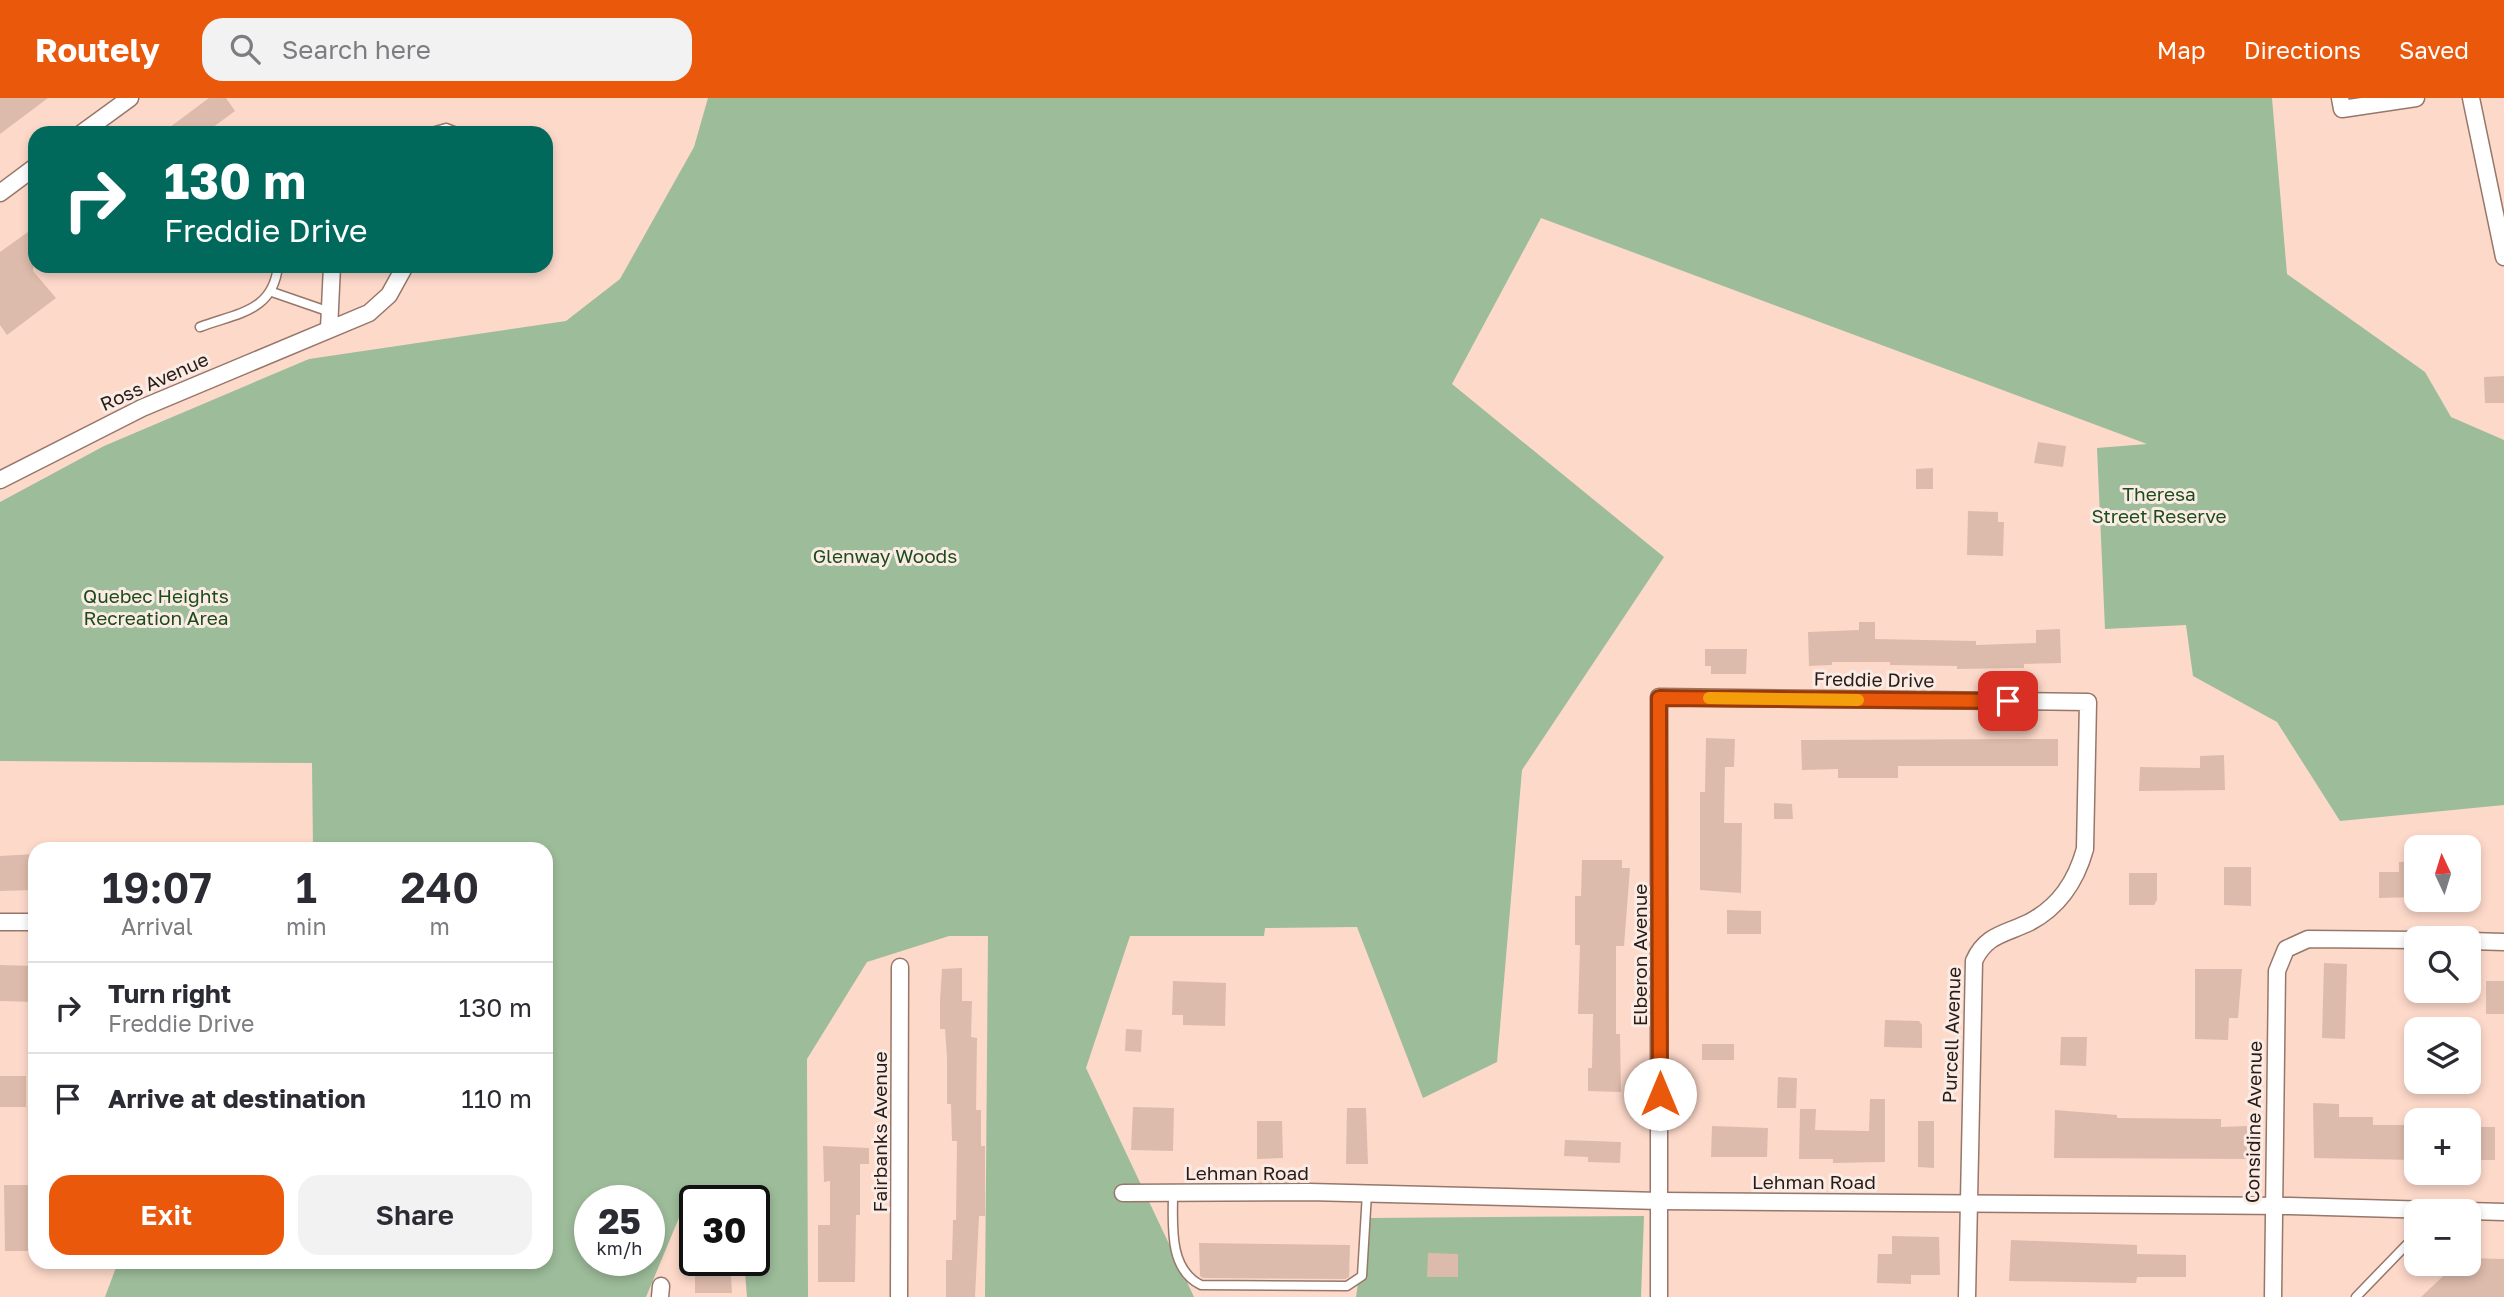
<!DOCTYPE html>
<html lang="en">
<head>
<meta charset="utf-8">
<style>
  :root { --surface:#fff; --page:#f2f2f3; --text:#2b2b33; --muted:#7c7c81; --line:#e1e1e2; --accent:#ea580c }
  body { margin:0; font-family:"Golos Text",sans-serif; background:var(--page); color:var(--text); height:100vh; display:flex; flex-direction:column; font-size:26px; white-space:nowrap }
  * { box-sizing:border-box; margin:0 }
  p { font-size:23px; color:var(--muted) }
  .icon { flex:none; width:38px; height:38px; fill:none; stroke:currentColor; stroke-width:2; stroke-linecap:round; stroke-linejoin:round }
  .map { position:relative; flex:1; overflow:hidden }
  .sheet { position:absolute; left:28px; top:744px; width:525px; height:427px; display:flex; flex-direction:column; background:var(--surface); border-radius:21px; box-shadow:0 4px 10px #0003 }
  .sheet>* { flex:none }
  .hud { position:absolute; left:28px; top:28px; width:525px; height:147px; border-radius:21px; box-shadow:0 4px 10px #0003; background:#00695c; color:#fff; overflow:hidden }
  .needle { width:46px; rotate:356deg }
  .buttons { position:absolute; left:2404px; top:737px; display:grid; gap:14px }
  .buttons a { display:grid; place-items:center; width:77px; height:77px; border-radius:14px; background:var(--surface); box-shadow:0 4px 10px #0003; font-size:35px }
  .speed { position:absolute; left:574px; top:1087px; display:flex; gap:14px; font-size:35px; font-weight:700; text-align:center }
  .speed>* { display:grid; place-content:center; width:91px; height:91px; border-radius:50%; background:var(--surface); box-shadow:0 4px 10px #0003; line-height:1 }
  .speed small { font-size:18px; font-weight:400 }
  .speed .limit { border:4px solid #111; border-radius:10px; background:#fff; color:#111 }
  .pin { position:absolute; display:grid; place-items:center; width:60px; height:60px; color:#fff; margin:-30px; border-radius:14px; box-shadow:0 4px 10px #0006 }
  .me { position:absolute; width:77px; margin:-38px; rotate:0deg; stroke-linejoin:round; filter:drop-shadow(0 0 5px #0008) }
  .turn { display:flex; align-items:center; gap:24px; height:147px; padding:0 21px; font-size:32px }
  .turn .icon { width:91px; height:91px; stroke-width:2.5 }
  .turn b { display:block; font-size:49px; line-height:60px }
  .eta { display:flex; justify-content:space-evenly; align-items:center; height:119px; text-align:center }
  .eta b { font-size:42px; font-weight:600; line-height:49px }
  .cta { display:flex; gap:14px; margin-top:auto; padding:14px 21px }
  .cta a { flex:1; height:80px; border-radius:21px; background:var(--accent); color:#fff; font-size:28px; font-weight:600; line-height:80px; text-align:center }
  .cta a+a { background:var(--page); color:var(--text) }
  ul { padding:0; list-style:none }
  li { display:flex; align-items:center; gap:21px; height:91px; padding:0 21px; border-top:2px solid var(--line) }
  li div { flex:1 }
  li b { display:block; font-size:26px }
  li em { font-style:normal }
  header { display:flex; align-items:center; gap:42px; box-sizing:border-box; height:98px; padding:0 35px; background:var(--accent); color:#fff }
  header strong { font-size:33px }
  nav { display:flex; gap:38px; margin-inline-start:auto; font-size:24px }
  .search { width:490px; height:63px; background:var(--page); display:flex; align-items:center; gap:18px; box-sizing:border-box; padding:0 24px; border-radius:21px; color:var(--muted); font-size:26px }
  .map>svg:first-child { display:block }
  .green { fill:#9dbc9a; fill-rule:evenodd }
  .building { fill:#ddbbac }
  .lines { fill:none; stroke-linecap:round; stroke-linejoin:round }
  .lane-casing { stroke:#97776a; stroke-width:11 }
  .street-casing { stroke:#97776a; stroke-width:19 }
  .lane { stroke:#fff; stroke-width:8 }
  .street { stroke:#fff; stroke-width:16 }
  .route-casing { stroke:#983908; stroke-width:18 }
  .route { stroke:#ea580c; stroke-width:12 }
  .slow { stroke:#f59e0b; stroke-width:12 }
  .labels { text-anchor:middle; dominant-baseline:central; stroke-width:6; stroke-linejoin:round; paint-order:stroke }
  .street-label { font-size:19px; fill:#291c17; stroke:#faebe5 }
  .park-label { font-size:19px; fill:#1b4c19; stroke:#faebe5 }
</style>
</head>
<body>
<header>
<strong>Routely</strong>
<div class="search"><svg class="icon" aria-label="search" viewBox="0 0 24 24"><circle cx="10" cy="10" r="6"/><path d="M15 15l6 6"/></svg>Search here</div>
<nav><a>Map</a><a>Directions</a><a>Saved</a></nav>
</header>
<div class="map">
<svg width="2504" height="1199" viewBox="0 0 2504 1199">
  <rect width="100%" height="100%" fill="#fdd9ca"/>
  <g class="green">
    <path d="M 708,0 L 2272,0 L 2287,176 L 2425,274 L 2451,319 L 2504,342 L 2504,707 L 2340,723 L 2277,624 L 2193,578 L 2186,527 L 2105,531 L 2097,350 L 2147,346 L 1541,120 L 1452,286 L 1664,459 L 1522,672 L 1497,964 L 1423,1000 L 1357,829 L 1265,830 L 1264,838 L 1130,838 L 1086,970 L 1194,1199 L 985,1199 L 988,838 L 949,838 L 867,864 L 807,961 L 808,1199 L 747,1199 L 744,1162 L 754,1162 L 754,1102 L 724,1102 L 722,1099 L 695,1102 L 695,1109 L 681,1115 L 646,1199 L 105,1199 L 118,1164 L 546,1164 L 546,751 L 313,751 L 312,665 L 0,663 L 0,404 L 104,348 L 309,261 L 566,223 L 620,181 L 694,49 ZM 590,1102 L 649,1102 L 649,1162 L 590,1162 Z"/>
    <polygon points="1644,1118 1641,1199 1356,1199 1368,1120"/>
  </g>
  <g class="building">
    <polygon points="0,0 48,0 0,36"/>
    <polygon points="209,0 226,0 235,13 205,35 162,35"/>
    <polygon points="35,129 33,173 56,200 7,237 0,227 0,154"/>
    <polygon points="2504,278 2504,305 2485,305 2484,279"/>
    <polygon points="2038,344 2066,348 2063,369 2034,365"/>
    <polygon points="1933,370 1933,391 1916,391 1916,371"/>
    <polygon points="1968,413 1998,414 1998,424 2004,424 2003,458 1967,457"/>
    <polygon points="1859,524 1875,524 1875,541 1976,543 1976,547 2036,545 2036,532 2060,531 2061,565 2024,566 2024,570 2014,570 1957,571 1957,568 1890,567 1890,564 1832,564 1832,567 1809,568 1808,534 1859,532"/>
    <polygon points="1705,551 1747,551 1746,576 1711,576 1711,568 1705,568"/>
    <polygon points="1706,640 1735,641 1734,669 1725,669 1724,725 1742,725 1741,795 1700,792 1700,694 1705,694"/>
    <polygon points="2058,641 2058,668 1898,668 1898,680 1838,680 1838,671 1802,672 1801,642"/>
    <polygon points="2224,657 2225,692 2139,693 2140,669 2200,670 2200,658"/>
    <polygon points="1774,705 1792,706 1793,721 1774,721"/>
    <polygon points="35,756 35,792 0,793 0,758"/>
    <polygon points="1582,762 1622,762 1622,770 1630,770 1624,848 1616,848 1616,936 1620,936 1621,994 1588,993 1588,970 1592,970 1593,916 1578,916 1580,847 1575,847 1575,798 1581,798"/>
    <polygon points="2417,763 2417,799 2379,800 2379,774 2399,774 2399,764"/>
    <polygon points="2224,769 2251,769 2251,808 2224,807"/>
    <polygon points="2129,775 2157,775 2157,802 2154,807 2129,807"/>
    <polygon points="1727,812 1761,813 1761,836 1727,836"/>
    <polygon points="2324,865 2347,866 2345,941 2322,940"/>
    <polygon points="0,867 35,868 35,904 0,903"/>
    <polygon points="962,870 962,903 972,903 971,939 977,940 976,1012 981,1012 981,1048 985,1048 985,1118 979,1118 975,1199 946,1199 946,1162 952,1162 953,1122 956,1122 957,1043 952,1043 951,1006 947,1006 947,960 945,931 940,931 940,902 942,871"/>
    <polygon points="2195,871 2242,871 2238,920 2229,920 2228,942 2195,941"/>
    <polygon points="1173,883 1226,885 1225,928 1183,927 1183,917 1172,917"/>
    <rect x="2486" y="883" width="18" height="33"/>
    <polygon points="1885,922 1919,923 1922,927 1922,950 1884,949"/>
    <polygon points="1126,931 1142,932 1141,954 1125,953"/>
    <polygon points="2061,939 2087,939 2086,968 2060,967"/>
    <rect x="1702" y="946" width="32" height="16"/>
    <rect x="0" y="978" width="26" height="31"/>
    <polygon points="1778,979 1797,980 1796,1010 1777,1010"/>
    <polygon points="1870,1001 1885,1001 1885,1064 1833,1065 1833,1061 1799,1061 1800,1011 1816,1011 1815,1032 1869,1033"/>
    <polygon points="2313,1005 2339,1006 2339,1019 2373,1019 2373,1027 2417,1027 2417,1062 2314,1060"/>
    <polygon points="1133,1009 1174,1010 1173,1053 1131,1052"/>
    <polygon points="1347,1010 1366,1010 1368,1066 1346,1066"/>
    <polygon points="2055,1012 2117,1017 2117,1020 2221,1021 2221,1029 2247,1028 2247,1056 2246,1061 2054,1060"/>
    <polygon points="1257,1023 1282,1023 1283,1060 1257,1061"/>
    <polygon points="1918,1023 1934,1023 1934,1070 1918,1069"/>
    <polygon points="1712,1028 1768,1030 1767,1059 1711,1059"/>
    <rect x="2469" y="1029" width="26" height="33"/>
    <polygon points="1565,1042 1621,1044 1620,1065 1588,1064 1588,1059 1564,1058"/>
    <polygon points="823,1048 869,1050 869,1066 860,1066 860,1117 856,1117 855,1184 818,1184 818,1127 830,1127 830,1083 824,1084"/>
    <polygon points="4,1087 29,1087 31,1153 5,1153"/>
    <polygon points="1892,1138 1939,1139 1940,1177 1911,1177 1911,1186 1877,1185 1878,1156 1892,1156"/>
    <polygon points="2011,1142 2137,1147 2137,1156 2186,1157 2186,1179 2137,1179 2136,1185 2009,1183"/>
    <polygon points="1199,1145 1350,1147 1349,1179 1345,1181 1203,1180 1200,1178"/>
    <polygon points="1428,1155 1458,1156 1458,1179 1427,1179"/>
    <polygon points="2469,1160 2504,1161 2504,1199 2421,1199 2456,1166 2469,1166"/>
    <polygon points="700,1162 730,1162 732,1195 695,1195 695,1174 699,1174"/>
  </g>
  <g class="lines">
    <g class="lane-casing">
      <g id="lane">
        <polyline points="428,35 446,30 459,35"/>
        <polyline points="272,194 330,214"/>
        <path d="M 200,229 C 237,215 273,214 278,168"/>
        <path d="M 1173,1095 C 1173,1126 1168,1171 1201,1187 L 1347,1188 L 1362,1178 L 1367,1095"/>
        <polyline points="2356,1199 2417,1136"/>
      </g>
    </g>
    <g class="street-casing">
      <g id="street">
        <polyline points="2340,0 2342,11 2416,0"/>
        <polyline points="2471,0 2504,159"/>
        <polyline points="82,35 130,0"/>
        <polyline points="0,95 35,69"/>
        <polyline points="329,231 332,168"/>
        <polyline points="0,382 142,310 369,215 389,197 405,168"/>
        <polyline points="0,824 35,824"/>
        <polyline points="2469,843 2504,844"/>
        <polyline points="1123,1095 1309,1094 1660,1103 2290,1108 2504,1114"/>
        <polyline points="660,1199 661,1188"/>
        <polyline points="899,1199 900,869"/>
        <path d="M 1659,1199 L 1659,599 L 2088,604 L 2085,751 C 2076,783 2060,808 2030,824 C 2006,836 1986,836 1974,863 L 1967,1199"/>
        <polyline points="2273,1199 2277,873 2286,851 2308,841 2417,842"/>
      </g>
    </g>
    <use href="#lane" class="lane"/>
    <use href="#street" class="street"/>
  </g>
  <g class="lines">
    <g class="route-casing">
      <polyline id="route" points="1660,996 1659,600 2008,603"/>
    </g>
    <use href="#route" class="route"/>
    <polyline class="slow" points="1709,600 1858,602"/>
  </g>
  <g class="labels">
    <g class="street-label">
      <text transform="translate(154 283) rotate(-24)">Ross Avenue</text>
      <text transform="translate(1874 581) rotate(1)">Freddie Drive</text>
      <text transform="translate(1639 857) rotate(-90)">Elberon Avenue</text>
      <text transform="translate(1951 937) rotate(-88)">Purcell Avenue</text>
      <text transform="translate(2253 1024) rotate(-89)">Considine Avenue</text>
      <text transform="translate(879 1034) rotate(-90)">Fairbanks Avenue</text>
      <text x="1247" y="1074">Lehman Road</text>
      <text x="1814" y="1083">Lehman Road</text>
    </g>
    <g class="park-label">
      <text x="2159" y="395">Theresa<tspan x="2159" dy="22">Street Reserve</tspan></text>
      <text x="885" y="457">Glenway Woods</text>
      <text x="156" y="497">Quebec Heights<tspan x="156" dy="22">Recreation Area</tspan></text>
    </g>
  </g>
</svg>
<div class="buttons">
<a><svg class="needle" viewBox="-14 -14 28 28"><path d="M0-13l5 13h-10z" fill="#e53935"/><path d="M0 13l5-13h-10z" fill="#7c7c81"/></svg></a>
<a><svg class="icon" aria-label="search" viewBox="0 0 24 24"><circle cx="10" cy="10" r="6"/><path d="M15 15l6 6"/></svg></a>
<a><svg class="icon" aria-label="layers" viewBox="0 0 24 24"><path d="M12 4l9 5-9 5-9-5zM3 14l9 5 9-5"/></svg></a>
<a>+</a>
<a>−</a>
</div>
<div class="speed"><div>25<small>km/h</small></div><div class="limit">30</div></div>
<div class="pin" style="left:2008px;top:603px;background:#d93025"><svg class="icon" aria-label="arrive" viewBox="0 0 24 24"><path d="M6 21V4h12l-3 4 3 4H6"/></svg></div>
<svg class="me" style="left:1660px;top:996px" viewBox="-20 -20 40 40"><circle r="19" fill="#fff"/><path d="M0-13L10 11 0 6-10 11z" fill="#ea580c"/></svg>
<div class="hud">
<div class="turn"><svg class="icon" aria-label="right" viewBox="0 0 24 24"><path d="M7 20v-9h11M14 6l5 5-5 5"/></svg><div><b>130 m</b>Freddie Drive</div></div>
</div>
<section class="sheet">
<div class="eta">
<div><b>19:07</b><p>Arrival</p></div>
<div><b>1</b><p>min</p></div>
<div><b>240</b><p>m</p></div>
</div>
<ul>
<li><svg class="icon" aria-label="right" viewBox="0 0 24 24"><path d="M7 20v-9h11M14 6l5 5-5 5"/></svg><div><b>Turn right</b><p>Freddie Drive</p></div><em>130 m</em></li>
<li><svg class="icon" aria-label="arrive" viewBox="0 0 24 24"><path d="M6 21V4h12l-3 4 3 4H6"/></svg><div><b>Arrive at destination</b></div><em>110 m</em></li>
</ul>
<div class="cta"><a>Exit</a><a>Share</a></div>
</section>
</div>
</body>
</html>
